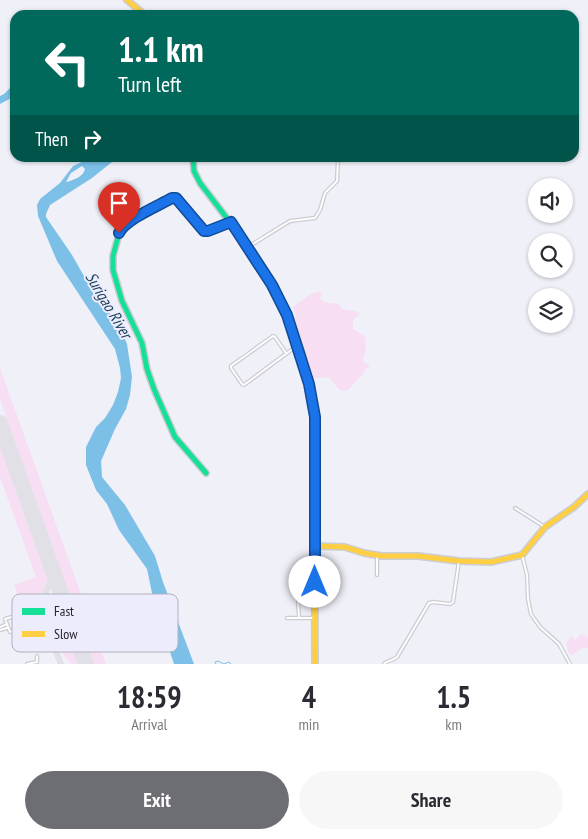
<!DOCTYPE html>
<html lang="en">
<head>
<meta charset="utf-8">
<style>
  :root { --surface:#fff; --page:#f7f7f7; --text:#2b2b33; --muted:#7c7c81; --accent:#6d6d74 }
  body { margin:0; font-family:"PT Sans Narrow",sans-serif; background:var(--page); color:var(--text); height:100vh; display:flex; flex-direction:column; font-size:19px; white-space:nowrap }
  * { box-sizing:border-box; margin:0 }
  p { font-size:16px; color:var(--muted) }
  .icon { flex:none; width:28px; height:28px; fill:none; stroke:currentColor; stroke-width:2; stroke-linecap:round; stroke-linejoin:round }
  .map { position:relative; height:664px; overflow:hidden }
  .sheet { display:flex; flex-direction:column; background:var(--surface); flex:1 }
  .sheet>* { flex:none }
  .banner { position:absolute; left:10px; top:10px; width:569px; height:152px; border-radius:15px; box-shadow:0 1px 4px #0004; background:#00695c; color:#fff; overflow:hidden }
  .controls { position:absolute; left:528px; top:178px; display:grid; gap:10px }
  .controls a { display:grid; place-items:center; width:45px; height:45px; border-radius:50%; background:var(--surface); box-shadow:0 1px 4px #0004; font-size:25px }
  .pin { position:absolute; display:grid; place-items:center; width:42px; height:42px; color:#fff; margin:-51px -21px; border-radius:50% 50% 50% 0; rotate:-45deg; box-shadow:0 0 5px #0007 }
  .pin .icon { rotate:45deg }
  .me { position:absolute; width:55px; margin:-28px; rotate:0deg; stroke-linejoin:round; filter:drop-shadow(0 0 4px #0008) }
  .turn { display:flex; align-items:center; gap:18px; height:105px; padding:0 25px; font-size:22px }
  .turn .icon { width:65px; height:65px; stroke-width:2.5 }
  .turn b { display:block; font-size:35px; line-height:42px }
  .then { display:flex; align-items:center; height:48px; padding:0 25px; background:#0003; gap:10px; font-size:19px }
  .eta { display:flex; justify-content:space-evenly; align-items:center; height:85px; text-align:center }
  .eta b { font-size:30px; font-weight:700; line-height:35px }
  .button { display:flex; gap:10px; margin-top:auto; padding:10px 25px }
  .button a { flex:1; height:58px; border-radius:30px; background:var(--accent); color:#fff; font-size:20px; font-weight:700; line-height:58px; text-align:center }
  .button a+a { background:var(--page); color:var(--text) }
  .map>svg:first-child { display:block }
  .green { fill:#f7def2 }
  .water { fill:#7cc0e8; fill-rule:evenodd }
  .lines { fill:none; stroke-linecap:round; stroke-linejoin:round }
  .stream { stroke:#7cc0e8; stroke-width:1 }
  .taxiway { stroke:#e0e0e6; stroke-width:6 }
  .runway { stroke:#e0e0e6; stroke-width:16 }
  .street-casing { stroke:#ccccd3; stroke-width:4.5 }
  .fast-casing { stroke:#ccccd3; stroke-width:8 }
  .slow-casing { stroke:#ccccd3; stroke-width:8 }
  .street { stroke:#fdfdfe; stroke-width:2 }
  .fast { stroke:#16e098; stroke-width:5 }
  .slow { stroke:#ffcf43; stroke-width:5 }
  .route-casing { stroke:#114b97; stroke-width:12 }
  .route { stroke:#1a73e8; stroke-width:9 }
  .labels { text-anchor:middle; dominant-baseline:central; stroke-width:4; stroke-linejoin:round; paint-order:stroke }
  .water-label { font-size:16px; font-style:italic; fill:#153e55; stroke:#edecfd }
  .key { fill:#edecfd; stroke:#b2b1be; stroke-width:1 }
  .key-label { font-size:14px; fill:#27262c }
</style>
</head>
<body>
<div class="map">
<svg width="588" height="664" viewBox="0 0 588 664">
  <rect width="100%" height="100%" fill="#f0f0f9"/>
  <g class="green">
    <path d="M 317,292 L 322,292 L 320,299 L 324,302 L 338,304 L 342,309 L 359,312 L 360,314 L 353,320 L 353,329 L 365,336 L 366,348 L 363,361 L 370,366 L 365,369 L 364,373 L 348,390 L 343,391 L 339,389 L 329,377 L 315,378 L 312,380 L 293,325 L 292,320 L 296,317 L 293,307 C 301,302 308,294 317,292 Z"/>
    <polygon points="0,368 106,664 93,664 69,592 67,592 56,563 58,562 0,399"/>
    <polygon points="0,446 43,568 46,567 47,571 46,572 48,578 42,594 22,601 19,599 14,585 36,577 0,477"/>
    <path d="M 63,626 L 65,626 L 70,641 L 72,641 L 79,664 L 72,664 C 61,656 55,638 63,626 Z"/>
    <polygon points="581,634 588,638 588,648 583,648 572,655 568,652 566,643 571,636 575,640"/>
  </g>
  <g class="water">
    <polygon points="15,83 15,96 0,104 0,96 4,94"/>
    <path d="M 106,158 L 117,158 L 92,178 L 50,205 L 46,214 L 46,217 L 72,255 L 97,299 L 117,321 L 127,344 L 132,377 L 130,395 L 126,409 L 115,429 L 101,461 L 102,477 L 125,505 L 155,556 L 163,582 L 194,664 L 174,664 L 170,652 L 167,649 L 164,634 L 153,607 L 152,593 L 147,569 L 119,530 L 107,504 L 96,490 L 86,465 L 86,447 L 96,427 L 105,418 L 113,405 L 118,392 L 121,378 L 120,368 L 115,349 L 57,261 L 38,216 L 37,205 L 40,199 L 60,183 L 73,166 L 84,161 L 95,162 ZM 82,166 L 85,169 C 83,177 74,180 66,182 L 71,173 Z"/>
  </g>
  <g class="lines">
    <polyline class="stream" points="216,664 215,662 218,661 224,664 229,662 231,664"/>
    <g class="taxiway">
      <path d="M 53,570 C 52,586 41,596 40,610 L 61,664"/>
      <polyline points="51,640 67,608"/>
    </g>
    <polyline class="runway" points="0,423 86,664"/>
    <g class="street-casing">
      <g id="street">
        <polyline points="248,247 290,221 315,218 320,210 325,193 337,181 338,158"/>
        <polyline points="286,353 275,337 273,336 231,366 231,368 242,384 244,385 298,345"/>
        <polyline points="515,508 545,527"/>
        <polyline points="377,555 377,575"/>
        <polyline points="522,555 527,575 528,599 531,614 540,627 559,644 570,664"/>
        <polyline points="298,598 299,618"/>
        <polygon points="15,616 19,628 10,632 5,619"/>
        <polyline points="287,618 315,618"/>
        <polyline points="0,627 7,624"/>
        <polyline points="0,630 7,628"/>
        <polyline points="27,664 37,662 37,656"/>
        <path d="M 384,664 C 387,660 393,661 397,657 L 429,603 L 433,602 L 450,604 L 453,602 L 459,561"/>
      </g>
    </g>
    <g class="fast-casing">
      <g id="fast">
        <polyline points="193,158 194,171 200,183 245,242 271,283 284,307 302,353 314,407"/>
        <polyline points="206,473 175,437 154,389 147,369 142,343 122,301 113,270 113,256 120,230 136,218 172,198 178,200 204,231 208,231 230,222"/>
      </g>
    </g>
    <g class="slow-casing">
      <g id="slow">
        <polyline points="127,0 145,15"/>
        <polyline points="314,407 315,664"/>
        <polyline points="315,546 345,547 364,553 382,556 418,556 459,561 491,562 522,555 545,527 574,507 588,494"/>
      </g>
    </g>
    <use href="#street" class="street"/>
    <use href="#fast" class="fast"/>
    <use href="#slow" class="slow"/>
  </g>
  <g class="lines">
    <g class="route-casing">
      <path id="route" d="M 119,233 C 126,219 158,206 172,198 L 176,198 L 204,231 L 208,231 L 231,222 L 272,285 L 287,315 L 309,384 L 315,417 L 315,582"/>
    </g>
    <use href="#route" class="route"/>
  </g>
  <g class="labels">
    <g class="water-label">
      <text transform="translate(109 305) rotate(59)">Surigao River</text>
    </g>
  </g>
  <rect x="12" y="594" width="166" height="58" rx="8" class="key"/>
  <rect x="22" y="608" width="23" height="7" fill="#16e098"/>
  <rect x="22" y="631" width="23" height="6" fill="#ffcf43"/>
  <g class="key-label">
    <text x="54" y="616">Fast</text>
    <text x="54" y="639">Slow</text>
  </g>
</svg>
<div class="controls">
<a><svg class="icon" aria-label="sound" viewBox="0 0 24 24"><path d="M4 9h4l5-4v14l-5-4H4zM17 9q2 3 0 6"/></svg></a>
<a><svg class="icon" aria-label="search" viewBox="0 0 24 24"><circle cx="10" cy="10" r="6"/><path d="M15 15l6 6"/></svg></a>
<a><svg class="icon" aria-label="layers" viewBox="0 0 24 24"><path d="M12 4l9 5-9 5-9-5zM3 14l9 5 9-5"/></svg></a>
</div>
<div class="pin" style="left:119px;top:233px;background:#d93025"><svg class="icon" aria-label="arrive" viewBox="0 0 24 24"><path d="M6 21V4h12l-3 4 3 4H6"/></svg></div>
<svg class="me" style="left:315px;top:582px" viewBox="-20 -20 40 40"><circle r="19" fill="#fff"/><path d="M0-13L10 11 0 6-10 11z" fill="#1a73e8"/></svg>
<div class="banner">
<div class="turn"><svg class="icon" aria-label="left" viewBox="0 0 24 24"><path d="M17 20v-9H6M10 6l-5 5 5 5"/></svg><div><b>1.1 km</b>Turn left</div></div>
<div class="then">Then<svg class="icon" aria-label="right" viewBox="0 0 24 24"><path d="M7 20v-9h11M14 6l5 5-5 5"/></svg></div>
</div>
</div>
<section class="sheet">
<div class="eta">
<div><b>18:59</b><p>Arrival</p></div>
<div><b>4</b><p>min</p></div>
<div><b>1.5</b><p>km</p></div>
</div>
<div class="button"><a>Exit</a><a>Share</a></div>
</section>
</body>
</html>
